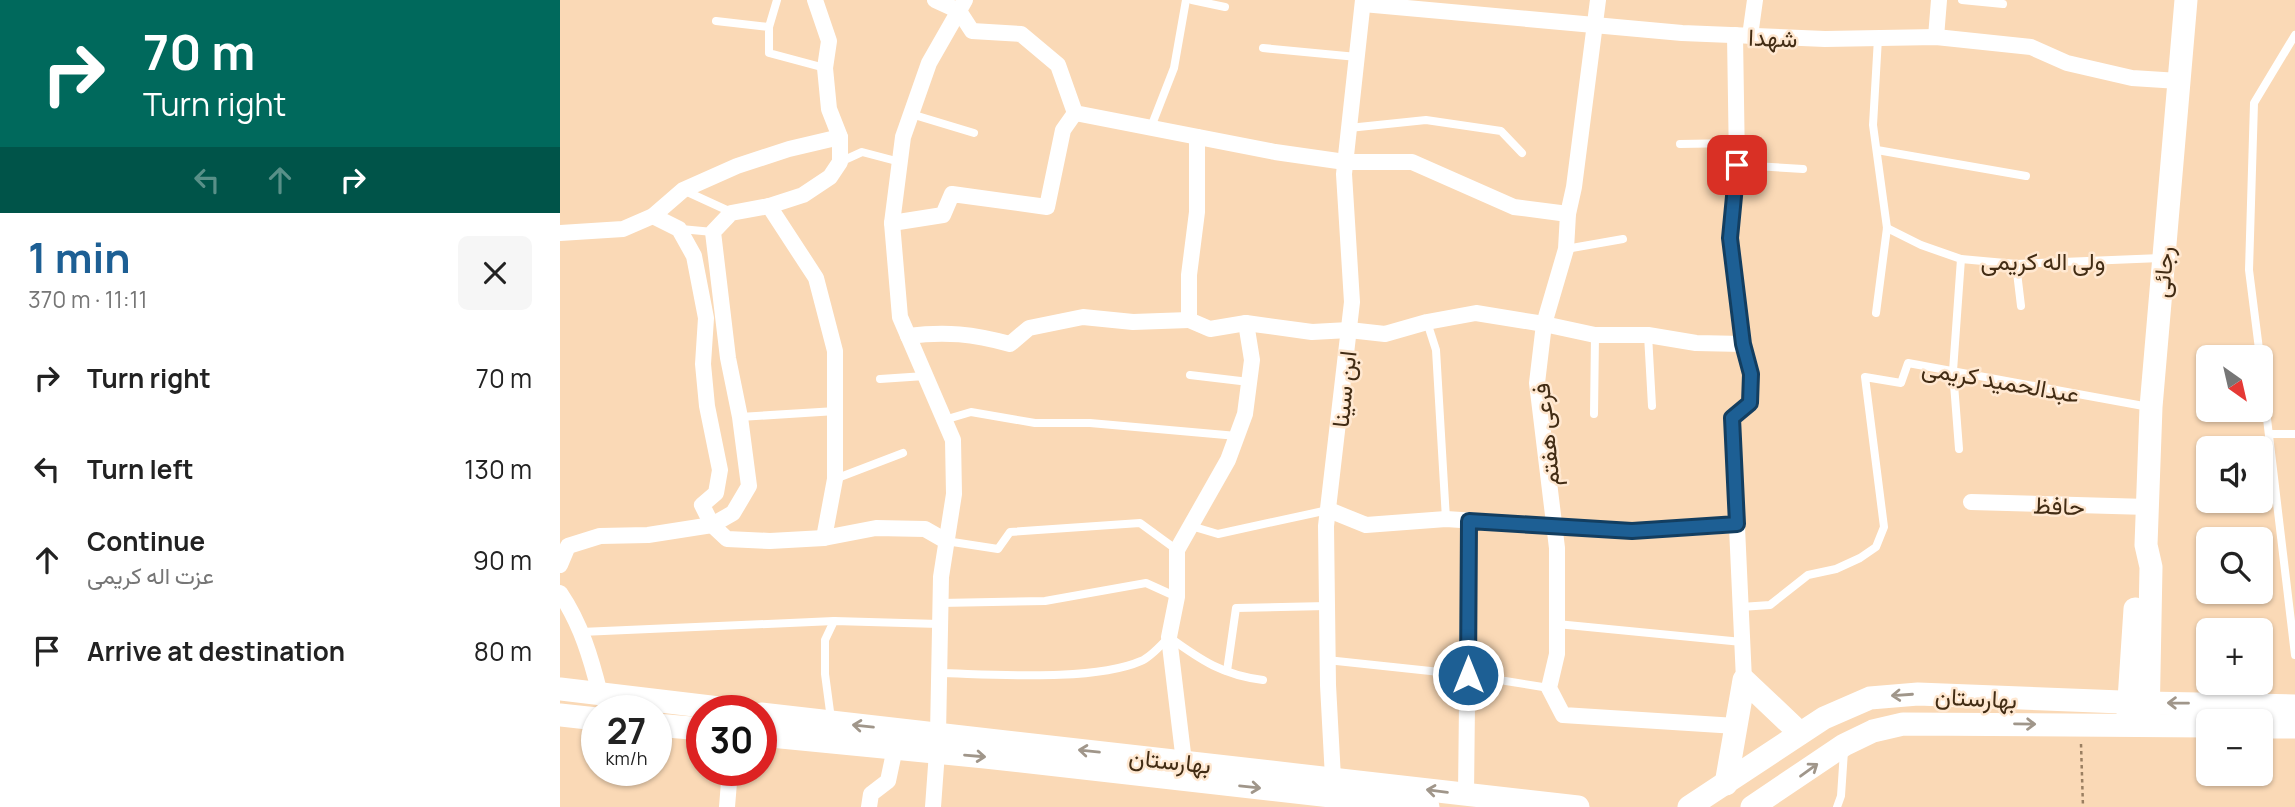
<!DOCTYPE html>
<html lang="en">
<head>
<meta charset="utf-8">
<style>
  :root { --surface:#fff; --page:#f6f6f6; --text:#222; --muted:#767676; --accent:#1d5f94 }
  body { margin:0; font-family:Manrope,Vazirmatn,sans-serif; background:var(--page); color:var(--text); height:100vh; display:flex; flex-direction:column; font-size:26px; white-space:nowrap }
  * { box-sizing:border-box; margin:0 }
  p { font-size:23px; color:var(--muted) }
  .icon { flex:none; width:38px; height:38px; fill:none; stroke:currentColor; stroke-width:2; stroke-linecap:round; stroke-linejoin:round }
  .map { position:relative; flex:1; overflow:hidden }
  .side { display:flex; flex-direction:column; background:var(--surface); width:560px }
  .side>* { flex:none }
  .hud { background:#00695c; color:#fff; overflow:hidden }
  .needle { width:46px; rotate:146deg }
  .controls { position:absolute; left:1636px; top:345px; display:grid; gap:14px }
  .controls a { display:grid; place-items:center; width:77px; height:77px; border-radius:10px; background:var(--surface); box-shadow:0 2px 5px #0004; font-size:35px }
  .speed { position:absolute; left:21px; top:695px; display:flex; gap:14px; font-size:35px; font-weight:700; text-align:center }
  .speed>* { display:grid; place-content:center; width:91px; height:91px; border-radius:50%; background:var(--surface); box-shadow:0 2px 5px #0004; line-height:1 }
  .speed small { font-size:18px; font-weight:400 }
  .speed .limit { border:10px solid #d22; background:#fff; color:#111 }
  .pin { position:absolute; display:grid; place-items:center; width:60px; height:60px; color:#fff; margin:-30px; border-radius:14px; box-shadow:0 4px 10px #0006 }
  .me { position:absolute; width:77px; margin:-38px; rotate:0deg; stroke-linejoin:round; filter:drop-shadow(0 0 5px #0008) }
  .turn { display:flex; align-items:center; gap:24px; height:147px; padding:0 28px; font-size:32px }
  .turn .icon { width:91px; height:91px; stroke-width:2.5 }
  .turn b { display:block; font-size:49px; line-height:60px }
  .lanes { display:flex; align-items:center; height:66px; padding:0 28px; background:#0003; justify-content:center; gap:35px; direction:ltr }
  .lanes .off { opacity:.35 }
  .round { display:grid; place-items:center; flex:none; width:74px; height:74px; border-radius:10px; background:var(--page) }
  .summary { display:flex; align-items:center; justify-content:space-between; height:119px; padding:0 28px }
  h1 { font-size:42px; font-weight:700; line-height:52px; color:var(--accent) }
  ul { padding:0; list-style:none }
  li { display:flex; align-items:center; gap:21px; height:91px; padding:0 28px }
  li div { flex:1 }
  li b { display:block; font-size:26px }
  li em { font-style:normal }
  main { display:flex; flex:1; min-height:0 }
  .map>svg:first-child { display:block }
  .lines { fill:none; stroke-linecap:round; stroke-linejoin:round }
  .path { stroke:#9a7f61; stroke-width:2.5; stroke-dasharray:3.5 3.5; stroke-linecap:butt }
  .lane { stroke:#fff; stroke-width:8 }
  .street { stroke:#fff; stroke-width:16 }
  .secondary { stroke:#fff; stroke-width:23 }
  .oneway { stroke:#a0968a }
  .route-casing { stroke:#133e60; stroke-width:18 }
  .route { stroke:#1d5f94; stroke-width:12 }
  .labels { text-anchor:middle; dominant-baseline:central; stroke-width:5; stroke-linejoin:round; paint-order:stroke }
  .street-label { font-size:24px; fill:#422c14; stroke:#ffe8d1 }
</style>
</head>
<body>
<main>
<section class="side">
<div class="hud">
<div class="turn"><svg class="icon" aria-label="right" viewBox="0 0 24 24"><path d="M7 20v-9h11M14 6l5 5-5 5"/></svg><div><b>70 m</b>Turn right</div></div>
<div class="lanes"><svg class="icon off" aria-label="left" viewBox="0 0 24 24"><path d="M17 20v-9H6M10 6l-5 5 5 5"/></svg><svg class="icon off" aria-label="ahead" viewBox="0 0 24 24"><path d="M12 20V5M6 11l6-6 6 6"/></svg><svg class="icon" aria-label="right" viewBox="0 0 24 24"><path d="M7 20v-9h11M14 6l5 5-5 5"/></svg></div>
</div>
<div class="summary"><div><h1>1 min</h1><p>370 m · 11:11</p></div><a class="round"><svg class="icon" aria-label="close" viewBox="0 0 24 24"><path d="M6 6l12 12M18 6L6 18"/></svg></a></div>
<ul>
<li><svg class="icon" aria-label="right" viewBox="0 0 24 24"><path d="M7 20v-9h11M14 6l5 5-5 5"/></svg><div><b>Turn right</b></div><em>70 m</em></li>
<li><svg class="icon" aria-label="left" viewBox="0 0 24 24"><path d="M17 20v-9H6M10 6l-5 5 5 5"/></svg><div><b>Turn left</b></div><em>130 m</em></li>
<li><svg class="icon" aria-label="ahead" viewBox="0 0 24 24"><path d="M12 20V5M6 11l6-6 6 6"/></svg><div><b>Continue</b><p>عزت اله کریمی</p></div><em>90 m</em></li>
<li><svg class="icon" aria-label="arrive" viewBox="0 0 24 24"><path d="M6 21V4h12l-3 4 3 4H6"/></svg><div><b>Arrive at destination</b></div><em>80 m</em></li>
</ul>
</section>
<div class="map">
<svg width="1735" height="807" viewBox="0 0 1735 807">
  <rect width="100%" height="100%" fill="#fad9b6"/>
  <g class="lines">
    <polyline class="path" points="1521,744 1523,807"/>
    <g class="lane">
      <polyline points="632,0 665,7"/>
      <polyline points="1402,0 1443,4"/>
      <polyline points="156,21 209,27 209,53 265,68"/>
      <polyline points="209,27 217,0"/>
      <polyline points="703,48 797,57"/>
      <polyline points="351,114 414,133"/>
      <polyline points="591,127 614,68 626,0"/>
      <polyline points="789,128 866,120 941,131 962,153"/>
      <polyline points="1120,144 1177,143"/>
      <polyline points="1317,150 1466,176"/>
      <polyline points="280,162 302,152 340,162"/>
      <polyline points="1177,165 1243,169"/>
      <polyline points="123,190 171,212"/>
      <polyline points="1327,228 1361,245 1401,259 1456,264 1601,258"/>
      <polyline points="121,229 153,232"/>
      <polyline points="1006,249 1063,239"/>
      <polyline points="1456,264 1461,306"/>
      <polyline points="1316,313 1327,228 1313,125 1318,38"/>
      <polyline points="867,322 876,350 886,519"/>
      <polyline points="1088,335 1092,406"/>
      <polyline points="1700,357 1689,270 1694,103 1735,35"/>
      <polyline points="1701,368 1735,655"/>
      <polyline points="630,375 689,382"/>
      <polyline points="320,379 365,376"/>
      <polyline points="1034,414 1035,335"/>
      <polyline points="180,417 276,411"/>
      <polyline points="384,420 411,412 475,423 530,423 677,436"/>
      <polyline points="1709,434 1735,434"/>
      <polyline points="1399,449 1393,371 1401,259"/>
      <polyline points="275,479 343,453"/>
      <polyline points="631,526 658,534 768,510"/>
      <polyline points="386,541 438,549 450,532 580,523 617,550"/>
      <polyline points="380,603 485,601 586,583 617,597"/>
      <polyline points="1181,607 1210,605 1248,575 1276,569 1300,558 1316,547 1324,527 1305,377 1341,383 1348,363 1589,407"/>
      <polyline points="997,624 1182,642"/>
      <polyline points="21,632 274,621"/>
      <polyline points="767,660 908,675 989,688"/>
      <polyline points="667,671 676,608 767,606"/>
      <path d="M 378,673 C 431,674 533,682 581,661 C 591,657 601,645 609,637 C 642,661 663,675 703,680"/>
      <polyline points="271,719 265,674 265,640 274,621 379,624"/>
      <polyline points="1277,807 1281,796 1284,751"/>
    </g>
    <g class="street">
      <polyline points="375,0 399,11 412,31 461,34 498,65 515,113 715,152 785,162 852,162 954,207 1008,214"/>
      <polyline points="1038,0 1014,187 1008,214 1006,249 984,324 977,383 997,548 997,654 989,688 1003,715 1176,726"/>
      <polyline points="803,4 1122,33 1265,39 1376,37 1471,47 1507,63 1572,78 1619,81"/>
      <polyline points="1175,35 1177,165 1170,238 1183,344 1191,374 1190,403 1172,418 1184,680"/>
      <polyline points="1190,36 1195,0"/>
      <polyline points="1376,37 1379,0"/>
      <polyline points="637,137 637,212 629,275 629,320 650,329 686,323 752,332 789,330 825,334 867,322 916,313 984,324 1035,335 1088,335 1136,343 1183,344"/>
      <polyline points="209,206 256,278 275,351 275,479 264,538"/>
      <polyline points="93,216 119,229 134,256 146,318 143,364 147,406 160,470 156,493 142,505 152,525 173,513 189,486 180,417 168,358 153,232 171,213 209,206 243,195 270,177 280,162 280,137 269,109 265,68 269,41 255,0"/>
      <polyline points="332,223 383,215 392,194 487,207 503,130 515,113"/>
      <polyline points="0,233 63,229 93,216 123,190 177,166 229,149 280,137"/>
      <path d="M 348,336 C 386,331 413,334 450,344 L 469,328 L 523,317 L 573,322 L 629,320"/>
      <polyline points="1411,502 1588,507"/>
      <polyline points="769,510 806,525 886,519 1072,531 1177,525"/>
      <polyline points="0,565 8,546 40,536 88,535 152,525 167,539 210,541 264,538 316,528 365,529 386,541"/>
      <path d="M 0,593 C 21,624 31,658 40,694"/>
      <polyline points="378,734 381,577 394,494 393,440 340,317 332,223 343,137 369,63 405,0"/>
      <polyline points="624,762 609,637 617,597 617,550 668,460 685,414 692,360 686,323"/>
      <polyline points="773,778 768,685 766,526 792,302 784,174 803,0"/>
      <polyline points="906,794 909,521"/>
      <polyline points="167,807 170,770"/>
      <polyline points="309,807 311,794 328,781 335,748"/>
      <polyline points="373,807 377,752"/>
    </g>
    <g class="secondary">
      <polyline points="0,689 176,710"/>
      <polyline points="201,714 1018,807"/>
      <polyline points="0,715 37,719"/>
      <polyline points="1568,715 1575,609"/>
      <polyline points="96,725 142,729"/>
      <polyline points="1588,725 1591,567 1586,545 1591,407 1626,0"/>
      <polyline points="1701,727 1735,727"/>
      <polyline points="201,735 425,757 868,807"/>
      <polyline points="1166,784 1184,680 1240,733"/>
      <polyline points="1129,807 1264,718 1310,698 1358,694 1587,703 1735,706"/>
      <polyline points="1192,807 1284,745 1313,731 1343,724 1648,726"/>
    </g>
  </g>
  <defs><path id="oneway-shaft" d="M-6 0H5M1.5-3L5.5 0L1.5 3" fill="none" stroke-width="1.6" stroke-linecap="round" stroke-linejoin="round" transform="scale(1.75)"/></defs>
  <g class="oneway">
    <use href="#oneway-shaft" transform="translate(1342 695) rotate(176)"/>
    <use href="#oneway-shaft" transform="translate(1618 703) rotate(-179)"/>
    <use href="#oneway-shaft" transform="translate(1465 724) rotate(1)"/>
    <use href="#oneway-shaft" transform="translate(303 726) rotate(-174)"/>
    <use href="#oneway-shaft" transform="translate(529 751) rotate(-174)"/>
    <use href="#oneway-shaft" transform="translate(415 756) rotate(5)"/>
    <use href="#oneway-shaft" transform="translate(1249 770) rotate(-36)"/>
    <use href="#oneway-shaft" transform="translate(690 787) rotate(6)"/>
    <use href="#oneway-shaft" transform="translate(877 791) rotate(-173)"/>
  </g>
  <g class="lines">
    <g class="route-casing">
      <polyline id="route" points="908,675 909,521 1072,531 1177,524 1172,418 1190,403 1191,374 1183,344 1170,238 1177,165"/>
    </g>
    <use href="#route" class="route"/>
  </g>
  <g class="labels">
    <g class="street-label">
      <text transform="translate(1213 37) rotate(2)">شهدا</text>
      <text x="1483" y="260">ولی اله کریمی</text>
      <text transform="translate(1602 272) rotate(-85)">رجائی</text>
      <text transform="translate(1441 380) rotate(10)">عبدالحمید کریمی</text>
      <text transform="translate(783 389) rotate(-84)">ابن سینا</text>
      <text transform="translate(985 435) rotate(-96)">فرعی هفتم</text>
      <text transform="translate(1499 505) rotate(2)">حافظ</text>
      <text transform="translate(1416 697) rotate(3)">بهارستان</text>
      <text transform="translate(610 760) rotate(6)">بهارستان</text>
    </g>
  </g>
</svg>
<div class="controls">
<a><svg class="needle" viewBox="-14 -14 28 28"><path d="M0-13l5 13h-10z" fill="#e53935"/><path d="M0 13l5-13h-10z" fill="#767676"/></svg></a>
<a><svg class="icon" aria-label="sound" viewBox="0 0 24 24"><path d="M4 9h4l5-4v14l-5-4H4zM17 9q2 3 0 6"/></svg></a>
<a><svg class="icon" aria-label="search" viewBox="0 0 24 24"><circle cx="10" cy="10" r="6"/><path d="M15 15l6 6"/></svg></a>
<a>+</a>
<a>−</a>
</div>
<div class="speed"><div>27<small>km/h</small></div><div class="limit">30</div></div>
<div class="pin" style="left:1177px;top:165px;background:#d93025"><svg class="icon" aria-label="arrive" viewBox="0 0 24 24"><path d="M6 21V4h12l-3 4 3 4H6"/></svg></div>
<svg class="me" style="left:908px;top:675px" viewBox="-20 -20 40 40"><circle r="17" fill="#1d5f94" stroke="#fff" stroke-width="3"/><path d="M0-11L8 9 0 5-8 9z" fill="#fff"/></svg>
</div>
</main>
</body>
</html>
